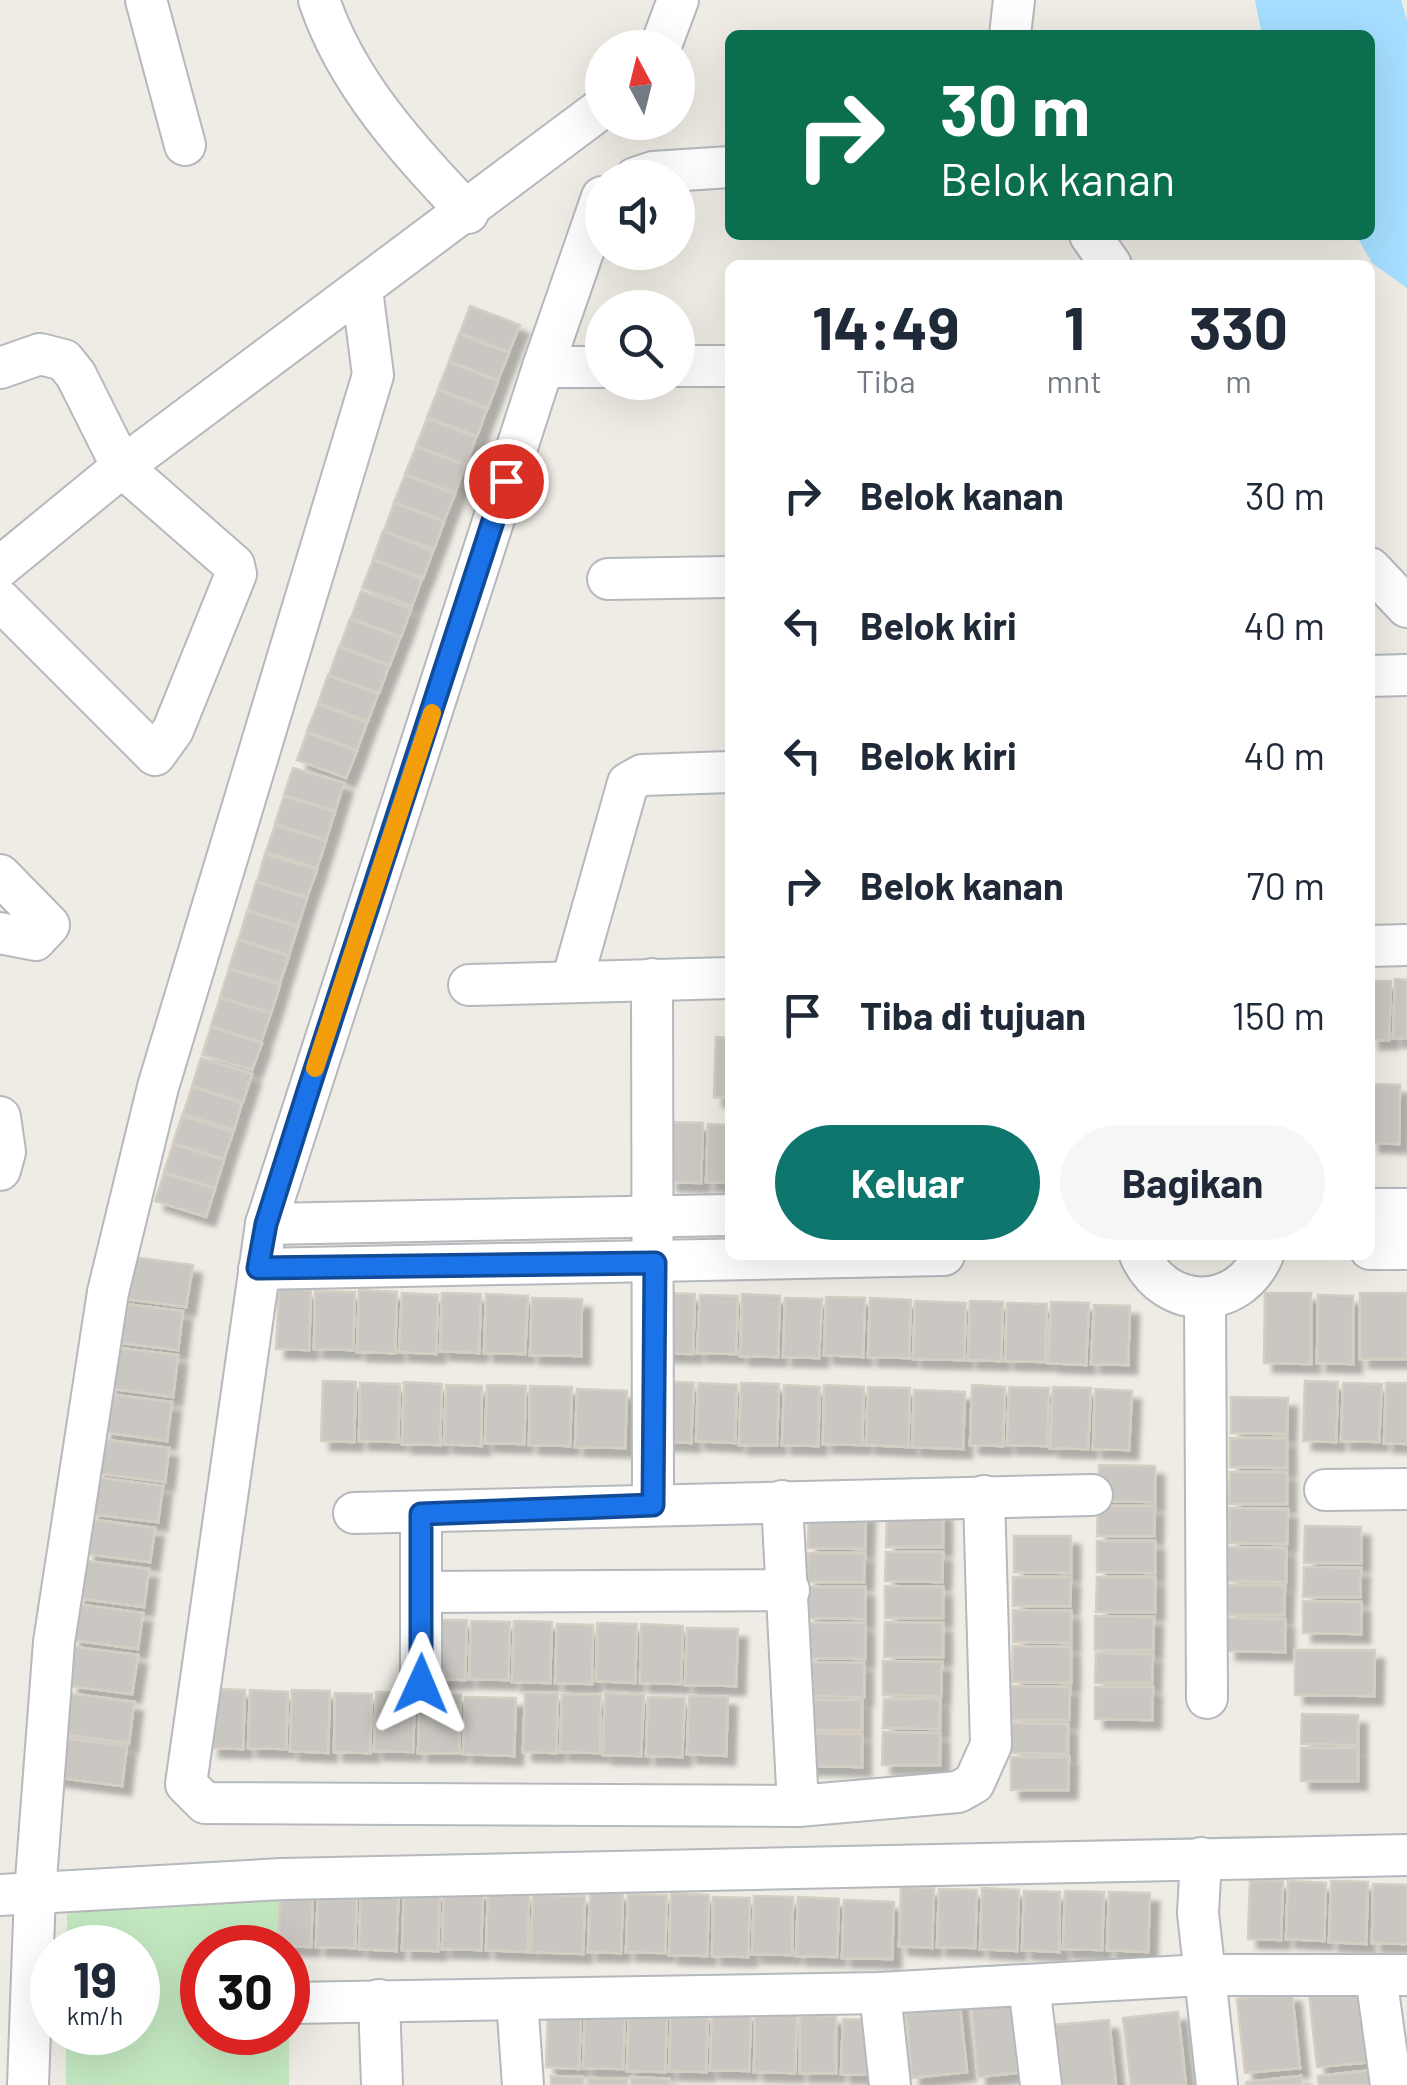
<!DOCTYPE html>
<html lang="id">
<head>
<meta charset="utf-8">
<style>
  :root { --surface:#fff; --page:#f6f6f7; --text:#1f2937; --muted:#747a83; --accent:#0f766e }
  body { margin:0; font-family:Barlow,sans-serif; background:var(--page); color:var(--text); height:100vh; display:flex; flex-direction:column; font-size:38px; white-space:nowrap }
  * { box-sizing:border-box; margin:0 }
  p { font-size:32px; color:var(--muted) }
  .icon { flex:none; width:55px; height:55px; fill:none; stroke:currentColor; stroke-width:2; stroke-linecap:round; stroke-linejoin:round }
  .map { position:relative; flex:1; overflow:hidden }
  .panel { position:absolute; left:725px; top:260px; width:650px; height:1000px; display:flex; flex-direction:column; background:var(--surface); border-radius:15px; box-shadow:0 10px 40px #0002 }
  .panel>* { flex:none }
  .banner { position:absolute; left:725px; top:30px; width:650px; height:210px; border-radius:15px; box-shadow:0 10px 40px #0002; background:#0b6e4f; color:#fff; overflow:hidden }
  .needle { width:65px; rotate:353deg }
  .controls { position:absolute; left:585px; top:30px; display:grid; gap:20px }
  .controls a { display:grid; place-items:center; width:110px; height:110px; border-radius:50%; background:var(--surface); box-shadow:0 10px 40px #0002; font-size:50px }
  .speed { position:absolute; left:30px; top:1925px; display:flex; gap:20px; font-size:50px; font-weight:700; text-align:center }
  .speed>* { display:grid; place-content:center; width:130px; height:130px; border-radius:50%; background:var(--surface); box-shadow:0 10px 40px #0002; line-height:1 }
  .speed small { font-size:25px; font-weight:400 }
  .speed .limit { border:15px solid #d22; background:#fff; color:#111 }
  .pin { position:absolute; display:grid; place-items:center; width:85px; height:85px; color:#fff; margin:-42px; border:5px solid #fff; border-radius:50%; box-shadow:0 2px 10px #0007 }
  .me { position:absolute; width:110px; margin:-55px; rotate:1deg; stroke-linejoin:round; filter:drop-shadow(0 0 8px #0008) }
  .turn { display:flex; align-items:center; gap:35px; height:210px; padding:0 50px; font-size:45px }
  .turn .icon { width:130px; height:130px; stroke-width:2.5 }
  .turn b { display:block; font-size:70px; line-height:85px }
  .eta { display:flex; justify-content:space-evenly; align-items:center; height:170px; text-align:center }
  .eta b { font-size:60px; font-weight:700; line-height:70px }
  .primary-button { display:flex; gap:20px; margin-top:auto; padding:20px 50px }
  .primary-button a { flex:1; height:115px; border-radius:60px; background:var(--accent); color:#fff; font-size:40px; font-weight:700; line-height:115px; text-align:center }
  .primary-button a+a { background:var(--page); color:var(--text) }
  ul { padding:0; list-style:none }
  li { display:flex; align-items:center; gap:30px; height:130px; padding:0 50px }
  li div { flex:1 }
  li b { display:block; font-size:38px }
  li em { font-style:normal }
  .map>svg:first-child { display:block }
  .green { fill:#c3e8c0; fill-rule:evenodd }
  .water { fill:#a5deff }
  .building { fill:#cac7c2; stroke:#d4cec3; stroke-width:2.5; filter:url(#shadow) }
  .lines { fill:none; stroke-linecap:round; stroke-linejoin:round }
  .street-casing { stroke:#b5b8bc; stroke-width:44 }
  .street { stroke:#fff; stroke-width:40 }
  .route-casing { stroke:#114b97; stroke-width:25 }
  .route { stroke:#1a73e8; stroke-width:18 }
  .slow { stroke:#f59e0b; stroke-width:18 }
</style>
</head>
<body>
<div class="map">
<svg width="1407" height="2085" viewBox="0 0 1407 2085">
  <defs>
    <filter id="shadow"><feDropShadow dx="9" dy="9" stdDeviation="2.5" flood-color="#0004"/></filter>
  </defs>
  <rect width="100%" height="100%" fill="#efece5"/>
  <path class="green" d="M 290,1889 L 289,2085 L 66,2085 L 66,2033 L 138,2032 L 138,1948 L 67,1947 L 67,1914 ZM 202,1948 L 288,1948 L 288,2032 L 202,2032 Z"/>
  <polygon class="water" points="1255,0 1401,0 1407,20 1407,288 1372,263 1356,235 1370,235 1370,35 1262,35"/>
  <g class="building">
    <polygon points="470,306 520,325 509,352 460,333"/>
    <polygon points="459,334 509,353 498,380 449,361"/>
    <polygon points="449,362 498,381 488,408 438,389"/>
    <polygon points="438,390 487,409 477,436 427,417"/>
    <polygon points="427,419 476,437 466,465 416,446"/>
    <polygon points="416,447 465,465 455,493 405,474"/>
    <polygon points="405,475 455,494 444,521 394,502"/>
    <polygon points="394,503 444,522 434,549 384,531"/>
    <polygon points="383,531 433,551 423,578 373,559"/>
    <polygon points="373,560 422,579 412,606 362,588"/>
    <polygon points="361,591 411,609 401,637 351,618"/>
    <polygon points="350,619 400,638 390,665 340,646"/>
    <polygon points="339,647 389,666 379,693 329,675"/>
    <polygon points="328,675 378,694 368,721 318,703"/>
    <polygon points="318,704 367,723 357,750 307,731"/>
    <polygon points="307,733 357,751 346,778 297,760"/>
    <polygon points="293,768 344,783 335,811 284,795"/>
    <polygon points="284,796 335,812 326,840 275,824"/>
    <polygon points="275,825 326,841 317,868 266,852"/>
    <polygon points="265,854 317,870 307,897 257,882"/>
    <polygon points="256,882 307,898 298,926 248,910"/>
    <polygon points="247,911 298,927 289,955 239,939"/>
    <polygon points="238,940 289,956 280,983 229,968"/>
    <polygon points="229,969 280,985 271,1013 220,997"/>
    <polygon points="1395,979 1407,980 1407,1038 1393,1038"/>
    <polygon points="1370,981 1391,981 1389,1040 1370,1040"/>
    <polygon points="220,998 271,1013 261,1042 211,1026"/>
    <polygon points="211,1027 262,1043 252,1070 202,1055"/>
    <polygon points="716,1037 730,1038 730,1098 714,1097"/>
    <polygon points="201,1058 252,1074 243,1102 192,1086"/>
    <polygon points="1370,1084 1400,1085 1399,1144 1370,1143"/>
    <polygon points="192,1087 242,1103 234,1130 183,1114"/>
    <polygon points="182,1116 233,1132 224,1159 173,1143"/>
    <polygon points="670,1122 703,1123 701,1183 668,1182"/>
    <polygon points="708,1124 730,1125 730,1183 706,1182"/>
    <polygon points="173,1144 224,1160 215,1188 164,1172"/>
    <polygon points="164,1173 215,1189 206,1217 155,1201"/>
    <polygon points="125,1256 193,1265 186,1307 119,1298"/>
    <polygon points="279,1289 311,1290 309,1350 276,1349"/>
    <polygon points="359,1290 397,1292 395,1353 357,1352"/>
    <polygon points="315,1291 355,1292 353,1350 314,1349"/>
    <polygon points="402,1293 438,1295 436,1354 399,1352"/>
    <polygon points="442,1293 481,1294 479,1353 440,1351"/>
    <polygon points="662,1293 695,1294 693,1354 660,1353"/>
    <polygon points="1265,1293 1311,1293 1311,1364 1264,1363"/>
    <rect x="1360" y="1293" width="47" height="66"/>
    <polygon points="486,1294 528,1296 525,1354 484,1353"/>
    <polygon points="742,1294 780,1296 778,1357 740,1356"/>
    <polygon points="700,1295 738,1296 736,1354 697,1353"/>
    <polygon points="1318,1295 1353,1296 1353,1364 1317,1363"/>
    <polygon points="826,1297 865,1298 863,1357 824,1355"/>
    <polygon points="532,1298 582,1299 581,1356 530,1355"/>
    <polygon points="785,1298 822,1299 819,1358 783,1357"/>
    <polygon points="870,1298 911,1300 909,1358 868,1357"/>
    <polygon points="915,1301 966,1303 964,1360 913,1359"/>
    <polygon points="970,1301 1003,1302 1001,1361 968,1360"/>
    <polygon points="1051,1302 1089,1303 1086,1365 1048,1363"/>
    <polygon points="117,1303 183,1311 178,1350 112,1342"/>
    <polygon points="1007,1303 1047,1304 1045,1362 1005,1361"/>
    <polygon points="1094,1305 1130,1306 1128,1365 1091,1364"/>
    <polygon points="112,1347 178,1355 173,1397 107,1388"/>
    <polygon points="323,1381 356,1382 354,1442 321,1441"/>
    <polygon points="661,1381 694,1383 691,1443 659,1441"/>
    <polygon points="1305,1381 1338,1382 1336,1442 1303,1441"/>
    <polygon points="404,1382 442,1384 440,1445 402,1444"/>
    <polygon points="360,1383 400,1384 398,1442 359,1441"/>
    <polygon points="698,1383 737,1385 735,1443 696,1441"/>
    <polygon points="741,1383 779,1384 777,1445 739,1445"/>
    <polygon points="1343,1383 1382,1384 1379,1442 1341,1441"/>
    <polygon points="1386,1383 1407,1383 1407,1444 1384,1443"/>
    <polygon points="446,1385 482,1386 481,1446 444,1444"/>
    <polygon points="487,1385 526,1386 524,1444 485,1443"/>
    <polygon points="784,1385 820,1387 818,1446 782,1445"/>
    <polygon points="824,1385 864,1387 862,1445 823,1444"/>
    <polygon points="972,1385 1005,1387 1003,1446 970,1445"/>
    <polygon points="530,1386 572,1387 570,1446 529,1445"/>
    <polygon points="868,1387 910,1388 908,1447 866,1445"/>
    <polygon points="1009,1387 1049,1388 1047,1446 1007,1445"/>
    <polygon points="1053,1387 1091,1388 1088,1449 1050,1448"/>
    <polygon points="577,1389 627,1391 625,1448 575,1447"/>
    <polygon points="1095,1389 1132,1391 1129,1450 1093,1449"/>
    <polygon points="914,1390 965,1392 963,1449 912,1447"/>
    <polygon points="107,1394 172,1402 167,1441 102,1432"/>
    <polygon points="1231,1397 1288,1398 1287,1434 1231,1433"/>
    <polygon points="1230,1438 1287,1438 1287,1468 1230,1467"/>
    <polygon points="100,1439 169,1448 165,1482 95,1473"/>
    <polygon points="1099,1465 1155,1466 1155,1502 1098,1501"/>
    <polygon points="1230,1472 1287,1472 1287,1504 1229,1504"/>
    <polygon points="94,1477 163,1486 158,1522 89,1514"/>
    <polygon points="1098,1506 1155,1506 1154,1536 1097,1536"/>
    <polygon points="1229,1508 1288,1509 1287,1544 1229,1543"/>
    <polygon points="887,1511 943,1511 943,1547 886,1547"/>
    <polygon points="809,1512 866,1512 865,1549 808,1548"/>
    <polygon points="89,1519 155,1528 150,1562 85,1554"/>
    <polygon points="1305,1526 1361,1527 1361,1563 1304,1563"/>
    <polygon points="1014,1536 1071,1536 1071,1573 1014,1572"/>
    <polygon points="1097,1541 1155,1541 1155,1573 1097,1572"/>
    <polygon points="1228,1547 1286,1548 1286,1582 1227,1581"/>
    <polygon points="886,1552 943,1552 942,1582 885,1581"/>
    <polygon points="808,1553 865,1553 864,1582 807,1582"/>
    <polygon points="80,1560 149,1569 144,1607 75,1598"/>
    <polygon points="1304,1567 1361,1568 1360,1597 1303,1597"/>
    <polygon points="1013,1577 1071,1577 1070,1606 1013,1606"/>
    <polygon points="1097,1577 1155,1577 1155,1612 1096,1612"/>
    <polygon points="1228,1585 1285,1585 1284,1615 1228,1615"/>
    <polygon points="885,1586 943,1587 943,1618 885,1618"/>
    <polygon points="808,1587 865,1587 865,1619 807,1618"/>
    <polygon points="1303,1601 1361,1602 1361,1634 1303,1633"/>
    <polygon points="75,1604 143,1613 138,1649 71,1640"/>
    <polygon points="1013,1610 1071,1611 1071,1643 1013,1642"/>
    <polygon points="1095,1616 1154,1617 1153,1650 1095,1650"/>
    <polygon points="1227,1618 1285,1619 1285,1652 1227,1651"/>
    <polygon points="434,1620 467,1620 465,1680 432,1679"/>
    <polygon points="471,1621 510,1622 508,1680 469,1679"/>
    <polygon points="514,1621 552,1622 550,1683 512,1682"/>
    <polygon points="885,1622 943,1623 943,1657 884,1657"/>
    <polygon points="597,1623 637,1624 635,1683 596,1681"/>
    <polygon points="807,1623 865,1623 865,1659 807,1658"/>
    <polygon points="557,1624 593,1625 592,1684 555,1683"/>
    <polygon points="641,1624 683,1626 681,1684 640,1683"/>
    <polygon points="687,1628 738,1629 736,1686 685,1685"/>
    <polygon points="1013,1646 1071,1647 1071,1683 1012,1682"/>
    <polygon points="74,1647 138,1655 132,1694 69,1686"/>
    <polygon points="1295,1650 1375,1650 1374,1696 1295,1695"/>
    <polygon points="1096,1653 1153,1654 1152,1683 1095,1683"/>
    <polygon points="883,1661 942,1662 941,1696 883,1695"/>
    <polygon points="805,1662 864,1663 864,1697 805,1696"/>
    <polygon points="1011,1686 1070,1687 1069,1720 1011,1720"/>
    <polygon points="1095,1687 1153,1687 1152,1720 1095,1719"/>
    <polygon points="212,1689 245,1690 243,1749 210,1748"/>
    <polygon points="250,1690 288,1692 286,1749 248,1748"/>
    <polygon points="292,1690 330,1691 328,1753 290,1751"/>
    <polygon points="376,1692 415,1693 413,1752 374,1751"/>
    <polygon points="67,1693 134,1702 129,1743 61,1734"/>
    <polygon points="335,1693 372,1694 370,1753 334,1752"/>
    <polygon points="420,1693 461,1695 459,1753 418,1753"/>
    <polygon points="525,1693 558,1693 556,1753 523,1752"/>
    <polygon points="605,1693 644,1695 641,1756 603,1755"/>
    <polygon points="562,1694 601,1695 600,1753 560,1752"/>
    <polygon points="689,1696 728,1697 726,1756 687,1754"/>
    <polygon points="465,1697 516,1698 514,1756 463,1754"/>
    <polygon points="648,1697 685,1698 682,1757 646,1756"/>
    <polygon points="884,1699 940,1699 940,1729 883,1728"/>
    <rect x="806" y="1700" width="56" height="30"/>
    <polygon points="1302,1714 1358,1715 1358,1745 1301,1744"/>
    <polygon points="1012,1723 1068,1724 1068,1754 1011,1753"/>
    <polygon points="883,1732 940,1733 940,1765 882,1765"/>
    <polygon points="805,1733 862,1734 862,1767 804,1766"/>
    <polygon points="58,1737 127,1746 122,1786 53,1777"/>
    <rect x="1301" y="1748" width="57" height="33"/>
    <polygon points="1011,1757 1069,1757 1068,1790 1011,1790"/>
    <polygon points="1250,1880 1283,1881 1281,1940 1248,1939"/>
    <polygon points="1288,1881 1326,1883 1324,1941 1286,1939"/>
    <polygon points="1331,1881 1368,1882 1366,1944 1329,1942"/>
    <polygon points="1373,1884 1407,1885 1407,1944 1372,1943"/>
    <polygon points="280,1887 313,1887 311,1947 279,1946"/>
    <polygon points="901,1887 934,1888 932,1948 899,1946"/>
    <polygon points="361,1888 399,1889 396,1951 359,1949"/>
    <polygon points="982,1888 1019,1890 1017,1951 980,1949"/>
    <polygon points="318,1889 357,1890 355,1948 316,1947"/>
    <polygon points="939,1889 977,1890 975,1948 937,1947"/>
    <polygon points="444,1890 483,1891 481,1950 442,1949"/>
    <polygon points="404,1891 440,1892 438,1951 402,1950"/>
    <polygon points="1024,1891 1060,1892 1059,1952 1022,1950"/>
    <polygon points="1065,1891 1104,1892 1102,1950 1063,1949"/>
    <polygon points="488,1892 529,1893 528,1952 486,1950"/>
    <polygon points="590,1892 623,1893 621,1953 588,1952"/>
    <polygon points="1109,1892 1150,1893 1148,1952 1107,1950"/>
    <polygon points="671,1893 709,1895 707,1956 669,1955"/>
    <polygon points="628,1894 667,1895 665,1953 626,1952"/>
    <polygon points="533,1895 585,1896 583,1954 531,1952"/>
    <polygon points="754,1896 793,1897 792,1955 752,1954"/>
    <polygon points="713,1897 750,1898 748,1957 712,1956"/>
    <polygon points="798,1897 839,1899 837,1957 796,1956"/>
    <polygon points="844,1900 894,1902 892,1959 842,1958"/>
    <polygon points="1364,1987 1371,2062 1317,2067 1309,1993"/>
    <polygon points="1292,1993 1300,2068 1245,2073 1237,1999"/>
    <polygon points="959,1997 967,2072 912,2078 905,2003"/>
    <polygon points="1025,1997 1033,2071 978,2077 971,2002"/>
    <polygon points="548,2008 581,2009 579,2069 546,2067"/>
    <polygon points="629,2009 667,2010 665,2072 627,2071"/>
    <polygon points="585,2010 625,2011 623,2069 583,2068"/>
    <polygon points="671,2012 708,2013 706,2072 669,2071"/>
    <polygon points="712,2012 751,2013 749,2071 710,2070"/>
    <polygon points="1178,2012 1186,2085 1131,2085 1123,2018"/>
    <polygon points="755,2013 797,2014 795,2073 754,2072"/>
    <polygon points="800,2015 836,2016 836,2073 800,2073"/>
    <polygon points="843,2019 880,2020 878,2075 841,2074"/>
    <polygon points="1109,2020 1116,2085 1060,2085 1055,2025"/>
    <polygon points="1373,2070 1374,2085 1319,2085 1318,2076"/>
    <polygon points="551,2076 583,2077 583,2085 551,2085"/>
    <polygon points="1301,2076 1302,2085 1246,2085 1246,2082"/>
    <polygon points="631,2077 669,2079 669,2085 631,2085"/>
    <polygon points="588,2078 627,2079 627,2085 588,2085"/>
  </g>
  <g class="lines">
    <g class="street-casing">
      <g id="street">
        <polyline points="146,0 185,145"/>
        <path d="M 319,0 C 347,84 408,149 468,213"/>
        <polyline points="1010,35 1014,0"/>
        <polyline points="660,48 678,0"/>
        <polyline points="635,178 653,172 730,167"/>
        <polyline points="602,197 543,367 266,1224 186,1784 205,1803 798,1806 958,1792 974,1783 991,1745 984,1496"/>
        <polyline points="1090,235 1111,265"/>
        <polyline points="678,366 730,366"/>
        <polyline points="543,367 602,367"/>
        <polyline points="0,368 40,354 64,360 76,375 122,467 234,565 236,574 173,730 155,755 0,600"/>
        <polyline points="0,567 122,467 602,108"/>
        <polyline points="1370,568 1407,607"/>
        <polyline points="608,579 730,577"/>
        <polyline points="1370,676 1407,675"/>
        <polyline points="0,875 49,925 35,940 0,933"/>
        <polyline points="1370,946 1407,945"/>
        <polyline points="652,979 653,1505"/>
        <polyline points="572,981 628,783 642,775 730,772"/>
        <polyline points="469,985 730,978"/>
        <polyline points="0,1117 5,1152 0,1170"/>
        <polyline points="1370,1209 1407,1209"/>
        <polyline points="266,1224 730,1215"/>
        <polyline points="1370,1249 1407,1249"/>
        <path d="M 1140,1255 C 1165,1311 1238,1312 1263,1255"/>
        <polyline points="259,1269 944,1255"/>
        <polyline points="1205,1299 1207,1698"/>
        <polyline points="1325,1490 1407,1489"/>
        <polyline points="782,1501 798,1806"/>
        <polyline points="354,1513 1092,1495"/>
        <polyline points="423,1592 789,1590"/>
        <polyline points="421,1684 421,1514"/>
        <polyline points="1201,1858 1198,1913 1217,2085"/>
        <polyline points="0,1895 282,1879 1407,1855"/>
        <polyline points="1376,1976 1391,2085"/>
        <polyline points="1029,1985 1041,2085"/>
        <polyline points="880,1993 890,2085"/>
        <polyline points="379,2000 382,2085"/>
        <polyline points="517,2000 523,2085"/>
        <polyline points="291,2003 880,1993 1203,1975 1407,1975"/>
        <polyline points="28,2085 35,1893 54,1642 108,1292 158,1087 373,375 362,290"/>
      </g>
    </g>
    <use href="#street" class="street"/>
  </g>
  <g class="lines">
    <g class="route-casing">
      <polyline id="route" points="421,1684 421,1514 653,1505 655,1263 258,1268 266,1224 308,1091 506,481"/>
    </g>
    <use href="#route" class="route"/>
    <polyline class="slow" points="315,1068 432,713"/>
  </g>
</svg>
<div class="controls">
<a><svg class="needle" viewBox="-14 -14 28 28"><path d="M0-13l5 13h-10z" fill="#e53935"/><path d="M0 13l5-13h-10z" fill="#747a83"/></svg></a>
<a><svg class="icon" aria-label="sound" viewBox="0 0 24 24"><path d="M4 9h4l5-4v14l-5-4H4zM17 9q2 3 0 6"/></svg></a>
<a><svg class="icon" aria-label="search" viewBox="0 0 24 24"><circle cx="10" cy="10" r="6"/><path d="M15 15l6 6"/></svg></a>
</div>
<div class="speed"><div>19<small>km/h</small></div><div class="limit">30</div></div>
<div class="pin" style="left:506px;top:481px;background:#d93025"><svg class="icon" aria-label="arrive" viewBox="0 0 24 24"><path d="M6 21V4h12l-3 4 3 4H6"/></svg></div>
<svg class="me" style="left:421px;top:1684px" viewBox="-20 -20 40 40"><path d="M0-17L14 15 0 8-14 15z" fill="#1a73e8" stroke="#fff" stroke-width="4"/></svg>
<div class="banner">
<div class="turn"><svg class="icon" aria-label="right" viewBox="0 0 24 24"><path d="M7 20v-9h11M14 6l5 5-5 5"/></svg><div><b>30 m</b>Belok kanan</div></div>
</div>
<section class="panel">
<div class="eta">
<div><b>14:49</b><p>Tiba</p></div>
<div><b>1</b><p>mnt</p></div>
<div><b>330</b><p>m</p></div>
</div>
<ul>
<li><svg class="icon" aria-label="right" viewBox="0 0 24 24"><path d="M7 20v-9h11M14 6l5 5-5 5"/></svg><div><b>Belok kanan</b></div><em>30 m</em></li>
<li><svg class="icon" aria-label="left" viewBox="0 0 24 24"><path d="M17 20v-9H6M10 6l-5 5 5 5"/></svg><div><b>Belok kiri</b></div><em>40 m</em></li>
<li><svg class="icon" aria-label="left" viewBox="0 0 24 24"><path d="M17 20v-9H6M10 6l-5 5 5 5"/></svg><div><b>Belok kiri</b></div><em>40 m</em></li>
<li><svg class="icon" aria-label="right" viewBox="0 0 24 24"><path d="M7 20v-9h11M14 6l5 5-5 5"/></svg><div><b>Belok kanan</b></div><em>70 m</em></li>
<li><svg class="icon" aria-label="arrive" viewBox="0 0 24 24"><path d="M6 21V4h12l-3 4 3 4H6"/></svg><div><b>Tiba di tujuan</b></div><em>150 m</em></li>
</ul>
<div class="primary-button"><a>Keluar</a><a>Bagikan</a></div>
</section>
</div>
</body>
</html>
